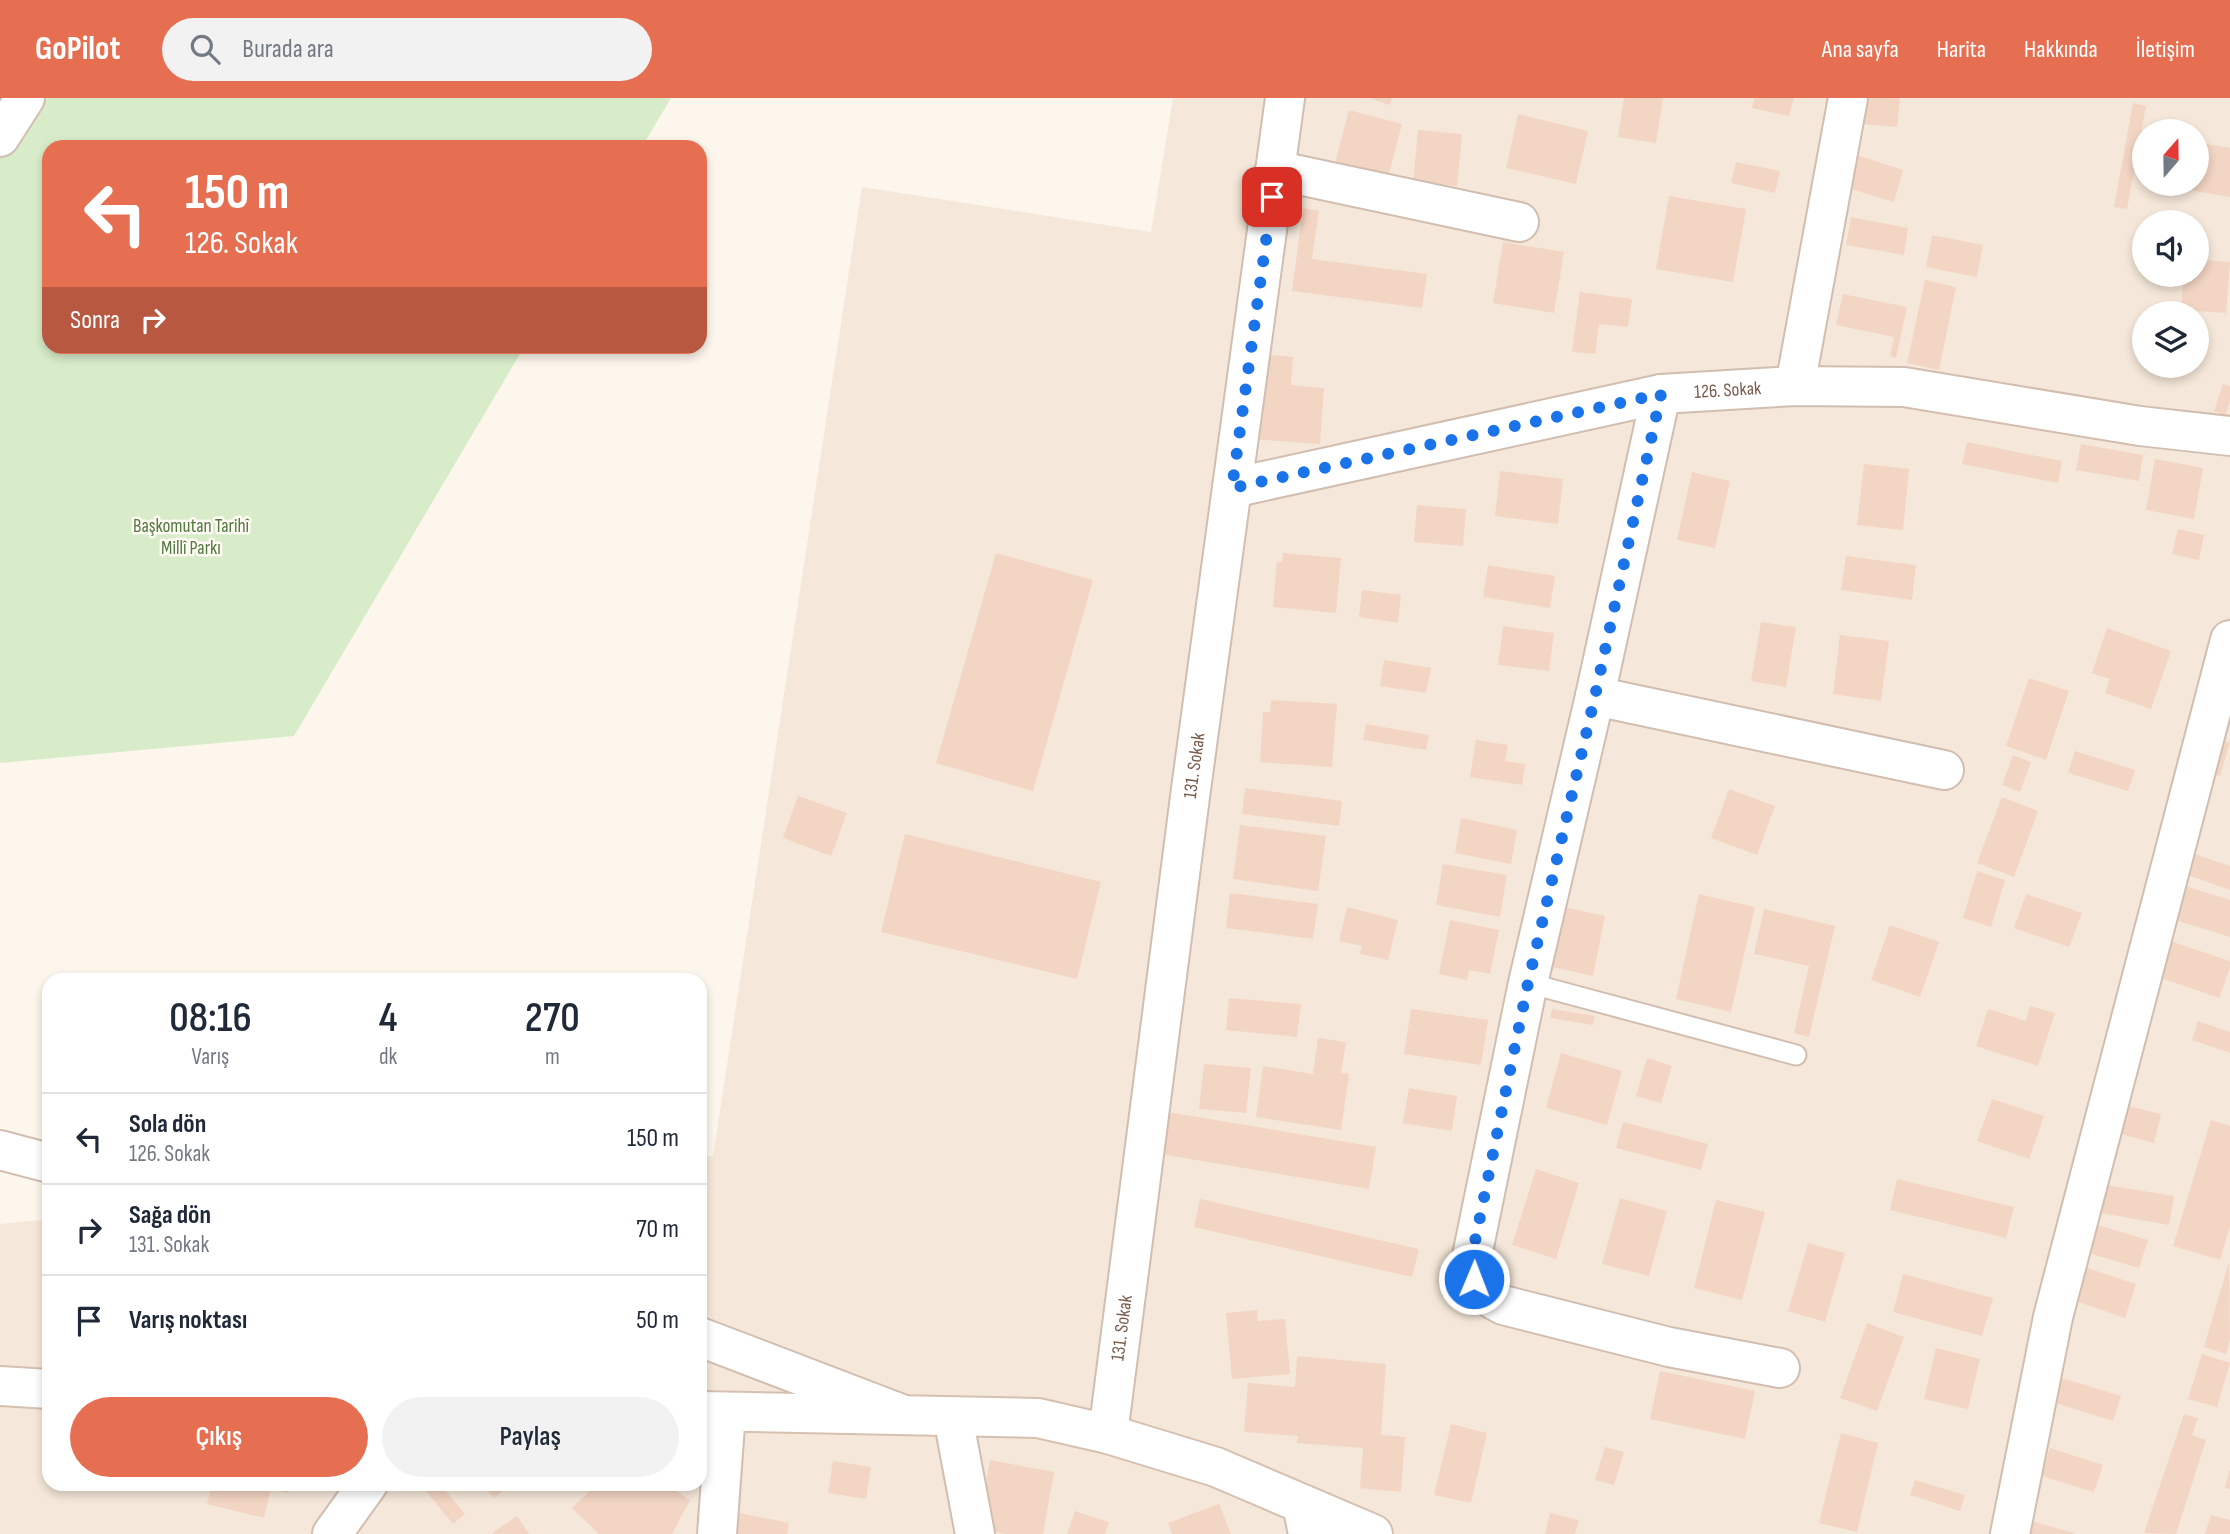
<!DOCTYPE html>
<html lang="tr">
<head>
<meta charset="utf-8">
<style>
  :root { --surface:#fff; --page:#f2f2f3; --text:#1f2937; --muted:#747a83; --line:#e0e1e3; --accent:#e76f51 }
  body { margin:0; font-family:"Sofia Sans Condensed",sans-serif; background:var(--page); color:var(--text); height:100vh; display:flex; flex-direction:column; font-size:26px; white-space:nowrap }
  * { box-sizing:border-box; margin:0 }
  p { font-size:23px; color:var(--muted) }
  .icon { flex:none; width:38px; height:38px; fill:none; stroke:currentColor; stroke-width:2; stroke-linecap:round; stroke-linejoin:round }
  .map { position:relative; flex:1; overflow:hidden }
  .details { position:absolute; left:42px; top:875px; width:665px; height:518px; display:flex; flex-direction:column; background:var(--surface); border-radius:21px; box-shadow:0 4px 10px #0003 }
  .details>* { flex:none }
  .guide { position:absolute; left:42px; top:42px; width:665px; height:214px; border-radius:21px; box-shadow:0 4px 10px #0003; background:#e76f51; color:#fff; overflow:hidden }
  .needle { width:46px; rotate:20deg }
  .tools { position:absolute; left:2132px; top:21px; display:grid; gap:14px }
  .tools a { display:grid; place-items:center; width:77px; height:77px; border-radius:50%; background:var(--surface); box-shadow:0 4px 10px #0003; font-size:35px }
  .pin { position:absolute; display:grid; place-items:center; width:60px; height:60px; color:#fff; margin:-30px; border-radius:14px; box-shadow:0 4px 10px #0006 }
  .me { position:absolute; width:77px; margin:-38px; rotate:1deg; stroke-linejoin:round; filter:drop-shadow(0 0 5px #0008) }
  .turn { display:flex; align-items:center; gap:24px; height:147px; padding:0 28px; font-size:32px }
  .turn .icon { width:91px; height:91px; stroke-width:2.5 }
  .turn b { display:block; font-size:49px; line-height:60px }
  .then { display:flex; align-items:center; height:66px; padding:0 28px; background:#0003; gap:14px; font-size:26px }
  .eta { display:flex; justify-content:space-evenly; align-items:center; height:119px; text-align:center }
  .eta b { font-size:42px; font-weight:600; line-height:49px }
  .cta { display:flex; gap:14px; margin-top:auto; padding:14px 28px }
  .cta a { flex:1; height:80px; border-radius:42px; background:var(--accent); color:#fff; font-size:28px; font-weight:600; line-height:80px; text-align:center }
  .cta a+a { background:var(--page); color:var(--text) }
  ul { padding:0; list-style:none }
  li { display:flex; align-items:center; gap:21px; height:91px; padding:0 28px; border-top:2px solid var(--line) }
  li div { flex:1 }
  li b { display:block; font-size:26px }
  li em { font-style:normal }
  header { display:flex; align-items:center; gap:42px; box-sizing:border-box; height:98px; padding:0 35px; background:var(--accent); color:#fff }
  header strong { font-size:33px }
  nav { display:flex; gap:38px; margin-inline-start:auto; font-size:24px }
  .search { width:490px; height:63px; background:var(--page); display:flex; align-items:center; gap:18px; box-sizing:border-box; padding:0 24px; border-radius:38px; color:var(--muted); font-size:26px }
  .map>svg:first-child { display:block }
  .residential { fill:#f5e8da; fill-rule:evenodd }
  .green { fill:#d8ecc9 }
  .building { fill:#f3d5c3 }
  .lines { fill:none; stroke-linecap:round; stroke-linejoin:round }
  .service-casing { stroke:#d1beb0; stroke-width:23 }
  .minor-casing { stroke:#d1beb0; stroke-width:42 }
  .secondary-casing { stroke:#d6c0b0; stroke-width:42 }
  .service { stroke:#fff; stroke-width:19 }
  .minor { stroke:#fff; stroke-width:38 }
  .secondary { stroke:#fff; stroke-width:38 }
  .route { stroke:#1a73e8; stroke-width:12; stroke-dasharray:0 21.6 }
  .labels { text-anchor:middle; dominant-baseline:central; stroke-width:5; stroke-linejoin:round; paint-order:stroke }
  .street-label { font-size:19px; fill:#7a5c4d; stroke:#fffaf3 }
  .park-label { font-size:19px; fill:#537a41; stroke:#fffaf3 }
</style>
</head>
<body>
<header>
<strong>GoPilot</strong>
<div class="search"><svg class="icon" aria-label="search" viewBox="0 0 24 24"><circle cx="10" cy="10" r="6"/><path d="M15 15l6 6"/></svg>Burada ara</div>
<nav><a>Ana sayfa</a><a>Harita</a><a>Hakkında</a><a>İletişim</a></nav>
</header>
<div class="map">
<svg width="2230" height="1436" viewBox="0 0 2230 1436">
  <rect width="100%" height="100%" fill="#fdf6ec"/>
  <path class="residential" d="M 1173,0 L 2230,0 L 2230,1436 L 0,1436 L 0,1126 L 49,1121 L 49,1386 L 700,1386 L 700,1059 L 713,1058 L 862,89 L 1151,134 ZM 2144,33 L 2196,33 L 2196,86 L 2144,86 ZM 2144,124 L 2196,124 L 2196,177 L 2144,177 ZM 2144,215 L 2196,215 L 2196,268 L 2144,268 Z"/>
  <polygon class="green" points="0,0 671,0 642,49 49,49 49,248 524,249 294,638 0,665"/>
  <g class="building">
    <polygon points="1369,0 1392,0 1390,7"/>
    <polygon points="1624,0 1663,0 1656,45 1618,39"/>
    <polygon points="1754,0 1794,0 1789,18 1752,10"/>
    <polygon points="1854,0 1900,0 1897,29 1852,25"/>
    <polygon points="2133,5 2146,8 2127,111 2114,109"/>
    <polygon points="1349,12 1402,26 1386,87 1333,73"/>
    <polygon points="1518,16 1588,33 1576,86 1506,70"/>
    <polygon points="1418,32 1462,36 1457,88 1413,84"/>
    <polygon points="2196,44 2230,50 2230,99 2159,87 2196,86"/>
    <polygon points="1854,56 1903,72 1894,104 1844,89"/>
    <polygon points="1736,64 1780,73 1775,95 1731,85"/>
    <polygon points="1669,98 1746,111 1733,184 1656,171"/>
    <polygon points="1303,110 1319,113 1312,161 1427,176 1422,210 1292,193"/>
    <polygon points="1851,119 1908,130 1904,157 1846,147"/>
    <polygon points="1932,137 1983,147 1977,179 1926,169"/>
    <polygon points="1503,144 1564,154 1554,215 1493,205"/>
    <polygon points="2196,161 2230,164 2226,215 2181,212 2184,177 2196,177"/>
    <polygon points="1925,182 1956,189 1939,272 1907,265"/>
    <polygon points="1580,194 1632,201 1628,229 1599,226 1595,256 1572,254"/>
    <polygon points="1843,196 1907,209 1896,260 1890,258 1894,239 1836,227"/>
    <polygon points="1254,255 1293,259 1291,287 1324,290 1320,346 1249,341"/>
    <polygon points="2223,286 2230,288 2230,303 2225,317 2214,313"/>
    <polygon points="1967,344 2062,363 2058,385 1962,366"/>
    <polygon points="2081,346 2143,357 2139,383 2076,372"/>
    <polygon points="2155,361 2203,370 2194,421 2146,412"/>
    <polygon points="1864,366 1909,371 1903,432 1857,427"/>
    <polygon points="1500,373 1563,381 1558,426 1495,418"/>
    <polygon points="1692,374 1730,383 1715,450 1677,442"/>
    <polygon points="1417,407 1466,411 1463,448 1414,444"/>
    <polygon points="2178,431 2204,437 2199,462 2172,456"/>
    <polygon points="996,455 1093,482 1033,693 936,665"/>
    <polygon points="1283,455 1341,460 1336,515 1273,509 1277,464 1282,464"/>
    <polygon points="1846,458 1916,467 1912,502 1841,492"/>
    <polygon points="1488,467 1555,478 1550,510 1483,499"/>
    <polygon points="1362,492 1401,497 1398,525 1359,519"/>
    <polygon points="1761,524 1796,529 1786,589 1751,583"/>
    <polygon points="1503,528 1554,535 1549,573 1498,567"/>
    <polygon points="2107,530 2171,553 2151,611 2105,595 2110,581 2092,575"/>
    <polygon points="1840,537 1889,543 1881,603 1833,596"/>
    <polygon points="1384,562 1431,570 1426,595 1380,588"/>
    <polygon points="2029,580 2069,593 2046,662 2006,648"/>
    <polygon points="1271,602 1337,606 1332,669 1260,664 1263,614 1270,614"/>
    <polygon points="1366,626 1429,637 1426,652 1363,642"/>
    <polygon points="2209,638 2230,645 2220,678 2198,671"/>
    <polygon points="1476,642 1508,647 1505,663 1525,666 1522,687 1470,679"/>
    <polygon points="2075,653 2135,672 2128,693 2068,675"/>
    <polygon points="2013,657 2031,664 2020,694 2002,687"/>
    <polygon points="1245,690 1342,703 1339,728 1242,716"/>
    <polygon points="1729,691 1775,708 1757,757 1711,740"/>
    <polygon points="798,698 847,715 831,758 783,740"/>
    <polygon points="2002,699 2038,713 2014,779 1977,765"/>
    <polygon points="1461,720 1517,732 1511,766 1455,755"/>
    <polygon points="1240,727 1326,738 1318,793 1233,781"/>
    <polygon points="905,736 1101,784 1077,881 881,834"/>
    <polygon points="2189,754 2230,768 2230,792 2182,775"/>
    <polygon points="1443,766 1507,777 1500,819 1436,807"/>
    <polygon points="1977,773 2005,782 1991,829 1963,820"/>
    <polygon points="2169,783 2230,802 2230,839 2159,817"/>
    <polygon points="1230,795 1318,806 1313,841 1226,830"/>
    <polygon points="1699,796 1755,809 1731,914 1676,901"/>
    <polygon points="2026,796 2082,815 2069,849 2014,830"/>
    <polygon points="1347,809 1398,822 1388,862 1360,856 1362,848 1339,843"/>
    <polygon points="1564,809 1605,818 1593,878 1552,869"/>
    <polygon points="1764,811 1835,828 1809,939 1794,935 1809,868 1754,856"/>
    <polygon points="1450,822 1499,832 1490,876 1469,872 1467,882 1439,876"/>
    <polygon points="1890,827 1939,844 1920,899 1871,882"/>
    <polygon points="2167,842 2230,863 2230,870 2219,900 2155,878"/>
    <polygon points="1229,900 1301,906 1297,939 1226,932"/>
    <polygon points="2030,908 2055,915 2038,968 1976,948 1988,911 2026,923"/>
    <polygon points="1411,911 1488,922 1481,967 1404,956"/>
    <polygon points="1552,911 1595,918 1593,927 1550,920"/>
    <polygon points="2198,923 2230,934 2230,955 2192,942"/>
    <polygon points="1318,940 1346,944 1341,975 1349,976 1341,1032 1256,1019 1263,968 1313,976"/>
    <polygon points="1561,955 1622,973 1607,1027 1546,1010"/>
    <polygon points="1647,960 1672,968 1661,1005 1636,998"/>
    <polygon points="1204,966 1251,970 1246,1015 1199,1011"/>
    <polygon points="1409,990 1457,998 1452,1033 1403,1025"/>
    <polygon points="1992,1001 2044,1018 2029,1061 1977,1043"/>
    <polygon points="2120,1006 2161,1016 2154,1045 2113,1034"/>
    <polygon points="1161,1013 1376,1049 1369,1091 1154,1055"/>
    <polygon points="2211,1022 2230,1028 2230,1128 2220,1162 2173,1148"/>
    <polygon points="1623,1024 1708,1046 1701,1072 1616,1050"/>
    <polygon points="1536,1071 1579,1085 1556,1161 1512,1147"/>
    <polygon points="1897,1081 2014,1109 2006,1140 1890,1112"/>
    <polygon points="2094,1085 2174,1098 2169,1127 2089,1113"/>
    <polygon points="1620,1100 1667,1113 1649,1178 1602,1166"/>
    <polygon points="1200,1101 1419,1151 1412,1179 1194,1129"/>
    <polygon points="1716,1102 1765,1114 1742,1202 1694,1190"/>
    <polygon points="2087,1124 2148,1142 2139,1170 2078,1152"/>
    <polygon points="1808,1145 1845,1155 1825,1224 1788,1213"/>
    <polygon points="2229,1164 2230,1241 2226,1256 2204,1249"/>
    <polygon points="2075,1166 2136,1186 2125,1220 2064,1199"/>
    <polygon points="1903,1176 1993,1200 1982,1238 1893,1214"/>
    <polygon points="1257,1212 1258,1223 1285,1221 1290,1276 1232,1281 1226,1215"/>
    <polygon points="1867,1225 1904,1239 1877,1313 1840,1300"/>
    <polygon points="1936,1250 1980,1261 1968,1311 1924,1301"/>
    <polygon points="2202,1256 2230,1265 2217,1309 2188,1301"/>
    <polygon points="1297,1258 1386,1266 1381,1337 1405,1339 1401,1394 1360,1390 1363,1350 1297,1345 1298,1338 1244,1334 1248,1285 1295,1289"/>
    <polygon points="1660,1273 1755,1293 1745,1341 1650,1321"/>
    <polygon points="2046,1275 2121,1298 2113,1323 2039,1300"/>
    <polygon points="2184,1316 2198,1320 2192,1337 2206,1342 2176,1436 2144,1435"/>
    <polygon points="1451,1326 1487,1335 1471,1405 1434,1397"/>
    <polygon points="1841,1335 1878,1345 1857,1434 1819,1425"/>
    <polygon points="1605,1349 1624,1354 1614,1387 1595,1382"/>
    <polygon points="2050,1350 2103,1367 2094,1394 2041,1378"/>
    <polygon points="990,1362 1054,1374 1043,1436 1006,1436 978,1431"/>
    <polygon points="833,1363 871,1369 866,1401 828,1395"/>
    <polygon points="2229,1373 2230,1373 2230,1391 2225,1390"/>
    <polygon points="1915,1382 1965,1397 1960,1413 1910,1397"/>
    <polygon points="212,1386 289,1386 287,1395 271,1391 264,1420 207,1406"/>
    <polygon points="420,1386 440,1386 465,1416 453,1426"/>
    <polygon points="482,1386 511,1386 494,1400"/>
    <polygon points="597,1386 665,1386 690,1402 672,1436 599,1436 572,1410"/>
    <polygon points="1219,1406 1231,1436 1172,1436 1168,1425"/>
    <polygon points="729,1413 789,1425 787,1436 724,1436"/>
    <polygon points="1075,1413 1109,1424 1105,1436 1067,1436"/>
    <polygon points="1550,1415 1579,1422 1575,1436 1545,1436"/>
    <polygon points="2211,1417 2230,1422 2230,1436 2205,1436"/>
    <polygon points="517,1418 529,1436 491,1436"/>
    <polygon points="2028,1422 2074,1435 2074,1436 2024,1436"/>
  </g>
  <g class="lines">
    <g class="service-casing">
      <polyline id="service" points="1528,885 1796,957"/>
    </g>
    <g class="minor-casing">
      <g id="minor">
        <polyline points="0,39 25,0"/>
        <polyline points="1275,72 1519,124"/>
        <polyline points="1795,288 1848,0"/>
        <path d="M 1661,296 L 1595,598 L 1528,885 L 1471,1163 C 1475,1189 1480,1195 1503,1207 L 1669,1249 L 1780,1270"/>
        <path id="s1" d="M 1232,390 L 1661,296 L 1795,288 L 1904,289 L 2140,328 L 2230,338"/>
        <polyline points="1595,598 1944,672"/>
        <polyline points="0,1052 49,1065"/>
        <polyline points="700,1239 899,1315"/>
        <polyline points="953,1319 975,1436"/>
        <path id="s2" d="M 1108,1336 L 1191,691 L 1285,0"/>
        <polyline points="1302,1406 1308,1436"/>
        <polyline points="332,1436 368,1386"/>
        <polyline points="717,1436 726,1314"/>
        <polyline points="2010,1436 2053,1219 2230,542"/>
      </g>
    </g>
    <g class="secondary-casing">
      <g id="secondary">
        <polyline points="0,1288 49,1291"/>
        <polyline points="700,1313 1038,1320 1108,1336 1216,1369 1373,1436"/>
      </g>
    </g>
    <use href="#service" class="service"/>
    <use href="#minor" class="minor"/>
    <use href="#secondary" class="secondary"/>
  </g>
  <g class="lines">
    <polyline class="route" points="1272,99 1232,390 1661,296 1595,598 1528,885 1471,1163 1474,1181"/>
  </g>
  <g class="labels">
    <g class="street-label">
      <text stroke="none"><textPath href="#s1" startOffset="506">126. Sokak</textPath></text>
      <text stroke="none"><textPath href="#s2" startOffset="674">131. Sokak</textPath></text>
      <text stroke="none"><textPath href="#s2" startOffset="107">131. Sokak</textPath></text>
    </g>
    <g class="park-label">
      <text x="191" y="428">Başkomutan Tarihî<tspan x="191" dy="22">Millî Parkı</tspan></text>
    </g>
  </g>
</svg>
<div class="tools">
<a><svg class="needle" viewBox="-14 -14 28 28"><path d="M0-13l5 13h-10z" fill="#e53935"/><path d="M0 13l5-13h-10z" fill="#747a83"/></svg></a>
<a><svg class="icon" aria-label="sound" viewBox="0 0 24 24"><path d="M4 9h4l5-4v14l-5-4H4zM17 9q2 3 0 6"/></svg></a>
<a><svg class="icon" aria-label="layers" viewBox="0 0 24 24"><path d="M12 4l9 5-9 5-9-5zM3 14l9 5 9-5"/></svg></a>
</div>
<div class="pin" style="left:1272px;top:99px;background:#d93025"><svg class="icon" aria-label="arrive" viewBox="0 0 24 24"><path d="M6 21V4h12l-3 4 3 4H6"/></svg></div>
<svg class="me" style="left:1474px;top:1181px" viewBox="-20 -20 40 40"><circle r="17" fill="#1a73e8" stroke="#fff" stroke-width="3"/><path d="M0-11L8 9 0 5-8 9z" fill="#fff"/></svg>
<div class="guide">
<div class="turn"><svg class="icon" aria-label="left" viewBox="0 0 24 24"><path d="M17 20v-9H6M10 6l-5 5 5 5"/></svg><div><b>150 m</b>126. Sokak</div></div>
<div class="then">Sonra<svg class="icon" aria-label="right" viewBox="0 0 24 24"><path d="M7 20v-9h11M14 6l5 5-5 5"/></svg></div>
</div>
<section class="details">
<div class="eta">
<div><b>08:16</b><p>Varış</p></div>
<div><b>4</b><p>dk</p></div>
<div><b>270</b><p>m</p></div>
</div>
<ul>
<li><svg class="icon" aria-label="left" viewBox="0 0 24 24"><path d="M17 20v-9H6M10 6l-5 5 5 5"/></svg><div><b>Sola dön</b><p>126. Sokak</p></div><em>150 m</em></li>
<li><svg class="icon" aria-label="right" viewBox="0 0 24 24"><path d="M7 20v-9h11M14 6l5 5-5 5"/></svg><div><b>Sağa dön</b><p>131. Sokak</p></div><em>70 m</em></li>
<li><svg class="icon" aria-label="arrive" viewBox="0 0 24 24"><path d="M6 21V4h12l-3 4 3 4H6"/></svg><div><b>Varış noktası</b></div><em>50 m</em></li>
</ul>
<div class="cta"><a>Çıkış</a><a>Paylaş</a></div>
</section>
</div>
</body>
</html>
